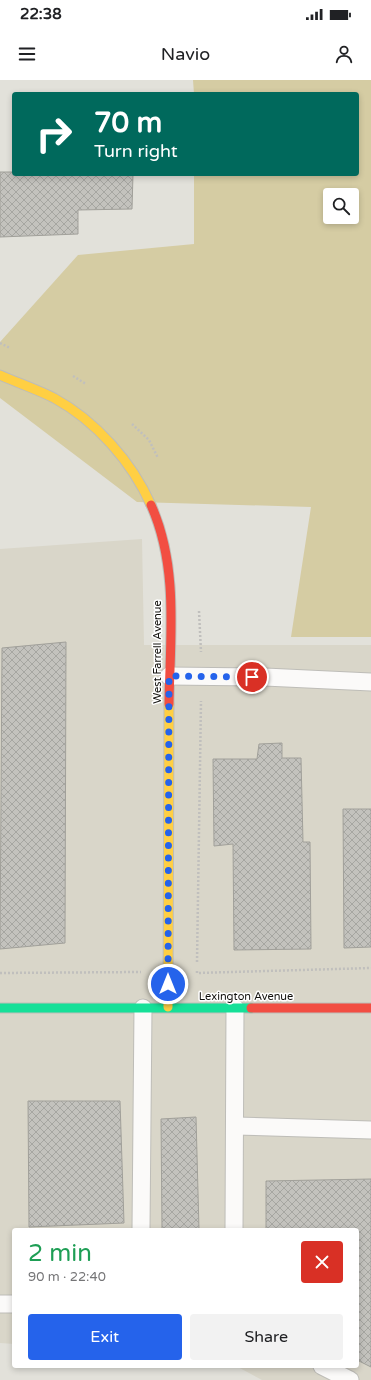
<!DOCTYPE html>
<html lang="en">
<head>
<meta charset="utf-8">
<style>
  :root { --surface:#fff; --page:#f2f2f2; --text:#202124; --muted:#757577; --accent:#2563eb }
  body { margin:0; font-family:"Varela Round",sans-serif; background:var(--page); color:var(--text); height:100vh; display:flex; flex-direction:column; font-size:15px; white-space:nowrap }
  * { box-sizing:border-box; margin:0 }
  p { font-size:13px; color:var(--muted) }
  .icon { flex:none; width:22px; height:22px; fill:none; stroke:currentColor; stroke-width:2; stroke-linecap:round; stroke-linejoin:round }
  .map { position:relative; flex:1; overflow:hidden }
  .drawer { position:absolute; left:12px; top:1148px; width:347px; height:140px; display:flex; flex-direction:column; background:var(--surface); border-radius:4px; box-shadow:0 2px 6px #0003 }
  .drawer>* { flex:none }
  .hud { position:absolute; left:12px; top:12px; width:347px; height:84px; border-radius:4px; box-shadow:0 2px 6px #0003; background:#00695c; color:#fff; overflow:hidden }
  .controls { position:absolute; left:323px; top:108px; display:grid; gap:8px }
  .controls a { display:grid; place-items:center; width:36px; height:36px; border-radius:4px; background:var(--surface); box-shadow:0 2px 6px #0003; font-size:20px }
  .pin { position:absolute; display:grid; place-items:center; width:34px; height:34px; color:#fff; margin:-17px; border:2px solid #fff; border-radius:50%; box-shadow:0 1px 4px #0007 }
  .me { position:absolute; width:44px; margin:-22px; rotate:0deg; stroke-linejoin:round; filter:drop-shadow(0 0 3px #0008) }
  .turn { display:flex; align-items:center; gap:14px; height:84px; padding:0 16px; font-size:18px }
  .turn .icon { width:52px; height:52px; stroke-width:2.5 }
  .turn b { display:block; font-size:28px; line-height:34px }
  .round { display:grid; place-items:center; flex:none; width:42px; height:42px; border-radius:4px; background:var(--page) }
  .head { display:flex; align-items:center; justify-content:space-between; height:68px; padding:0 16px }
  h1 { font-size:24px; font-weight:600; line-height:30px; color:#1e9e55 }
  .primary-button { display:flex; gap:8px; margin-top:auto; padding:8px 16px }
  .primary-button a { flex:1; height:46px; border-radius:4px; background:var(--accent); color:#fff; font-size:16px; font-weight:600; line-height:46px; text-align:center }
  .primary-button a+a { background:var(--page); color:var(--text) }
  .status { display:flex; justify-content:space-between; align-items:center; height:28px; padding:0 20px; background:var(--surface); direction:ltr }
  .status svg { height:11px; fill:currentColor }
  header { display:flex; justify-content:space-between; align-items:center; height:52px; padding:0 16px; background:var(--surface); font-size:18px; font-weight:600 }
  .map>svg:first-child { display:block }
  .built { fill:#d9d6c9 }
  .park { fill:#d5cca3; fill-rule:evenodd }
  .building { fill:url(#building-cross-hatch); stroke:#a1a09a }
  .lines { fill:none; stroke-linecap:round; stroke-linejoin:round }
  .lane-casing { stroke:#bebdb8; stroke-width:19 }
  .fast-casing { stroke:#bebdb8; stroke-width:11 }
  .slow-casing { stroke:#bebdb8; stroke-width:11 }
  .jam-casing { stroke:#bebdb8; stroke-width:11 }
  .path { stroke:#c0bfbd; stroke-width:2.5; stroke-dasharray:2 2; stroke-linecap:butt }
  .lane { stroke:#fbfaf9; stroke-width:17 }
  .fast { stroke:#16e098; stroke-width:9 }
  .slow { stroke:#ffcf43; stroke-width:9 }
  .jam { stroke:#f24e42; stroke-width:9 }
  .route { stroke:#2563eb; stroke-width:7; stroke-dasharray:0 12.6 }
  .labels { text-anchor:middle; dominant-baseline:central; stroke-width:3; stroke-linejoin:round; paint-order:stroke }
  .street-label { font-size:11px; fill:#100f0b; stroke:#fff }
</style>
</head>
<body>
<div class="status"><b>22:38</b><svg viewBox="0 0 49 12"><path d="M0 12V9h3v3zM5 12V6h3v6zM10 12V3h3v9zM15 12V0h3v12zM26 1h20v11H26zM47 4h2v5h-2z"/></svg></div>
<header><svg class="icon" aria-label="menu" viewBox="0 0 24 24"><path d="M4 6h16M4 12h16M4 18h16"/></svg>Navio<svg class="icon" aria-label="person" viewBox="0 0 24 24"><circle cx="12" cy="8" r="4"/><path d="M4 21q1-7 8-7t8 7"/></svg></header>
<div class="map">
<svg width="371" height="1300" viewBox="0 0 371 1300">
  <defs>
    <pattern id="building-cross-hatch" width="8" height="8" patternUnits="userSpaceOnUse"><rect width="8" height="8" fill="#c3c2bd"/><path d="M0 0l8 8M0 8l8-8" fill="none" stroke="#a6a6a1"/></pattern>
  </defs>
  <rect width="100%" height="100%" fill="#e2e1da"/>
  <polygon class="built" points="142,459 144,565 371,565 371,1300 262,1300 236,1286 357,1286 357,1150 14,1150 14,1264 0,1263 0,469"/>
  <path class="park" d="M 193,0 L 371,0 L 371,557 L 291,557 L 311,427 L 137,422 L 0,318 L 0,262 L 78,175 L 194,164 L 194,94 L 357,94 L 357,14 L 194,14 ZM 330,115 L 352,115 L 352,137 L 330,137 Z"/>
  <g class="building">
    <polygon points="0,92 14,92 14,94 133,94 132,129 78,130 78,154 0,157"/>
    <polygon points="66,562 65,863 0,869 2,568"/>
    <polygon points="282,663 282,678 301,678 303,762 310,762 311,869 234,870 233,764 214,766 213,679 257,679 259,664"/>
    <polygon points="343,729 371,729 371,867 344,868"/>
    <polygon points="28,1021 120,1021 124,1143 29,1147"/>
    <polygon points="196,1037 199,1150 162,1150 161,1039"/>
    <polygon points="371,1099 371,1287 357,1280 357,1150 266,1150 266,1101"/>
  </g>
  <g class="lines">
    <g class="lane-casing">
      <g id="lane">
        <polyline points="169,596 265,597 371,602"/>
        <polyline points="235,1046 371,1050"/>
        <polyline points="141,1150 143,928"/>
        <polyline points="234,1150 235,928"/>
        <polyline points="0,1224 14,1224"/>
        <polyline points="322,1286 350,1300"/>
      </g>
    </g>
    <g class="fast-casing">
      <polyline id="fast" points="0,928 251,928"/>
    </g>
    <g class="slow-casing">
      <g id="slow">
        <path d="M 0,295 C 18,303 36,309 54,318 C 96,341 132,382 151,425"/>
        <polyline points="168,927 169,624"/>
      </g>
    </g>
    <g class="jam-casing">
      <g id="jam">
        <path d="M 151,425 C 179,487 170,558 169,624"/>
        <polyline points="251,928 371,928"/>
      </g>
    </g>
    <g class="path">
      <polyline points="0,263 10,268"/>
      <polyline points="73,296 86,304"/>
      <polyline points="132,344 149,360 158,378"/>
      <polyline points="199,531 201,572"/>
      <polyline points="197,882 201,621"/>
      <polyline points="197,891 197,893 371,888"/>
      <polyline points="0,893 141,892"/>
    </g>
    <use href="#lane" class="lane"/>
    <use href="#fast" class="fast"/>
    <use href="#slow" class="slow"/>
    <use href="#jam" class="jam"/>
  </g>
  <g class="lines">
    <polyline class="route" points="168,904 169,596 252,597"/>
  </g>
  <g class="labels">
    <g class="street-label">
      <text transform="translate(157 572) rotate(-90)">West Farrell Avenue</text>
      <text x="246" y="916">Lexington Avenue</text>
    </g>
  </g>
</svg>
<div class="controls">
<a><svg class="icon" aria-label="search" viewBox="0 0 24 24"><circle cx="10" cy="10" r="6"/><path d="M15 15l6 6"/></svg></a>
</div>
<div class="pin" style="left:252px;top:597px;background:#d93025"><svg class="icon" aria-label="arrive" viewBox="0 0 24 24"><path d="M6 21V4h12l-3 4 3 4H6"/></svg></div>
<svg class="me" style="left:168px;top:904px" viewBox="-20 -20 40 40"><circle r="17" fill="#2563eb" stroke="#fff" stroke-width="3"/><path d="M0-11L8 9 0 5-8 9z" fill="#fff"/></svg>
<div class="hud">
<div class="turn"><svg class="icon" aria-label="right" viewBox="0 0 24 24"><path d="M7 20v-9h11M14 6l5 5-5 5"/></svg><div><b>70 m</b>Turn right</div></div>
</div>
<section class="drawer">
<div class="head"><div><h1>2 min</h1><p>90 m · 22:40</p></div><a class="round" style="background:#d93025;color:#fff"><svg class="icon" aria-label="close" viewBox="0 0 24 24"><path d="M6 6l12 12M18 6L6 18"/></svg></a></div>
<div class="primary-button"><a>Exit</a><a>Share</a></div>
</section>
</div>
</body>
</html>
